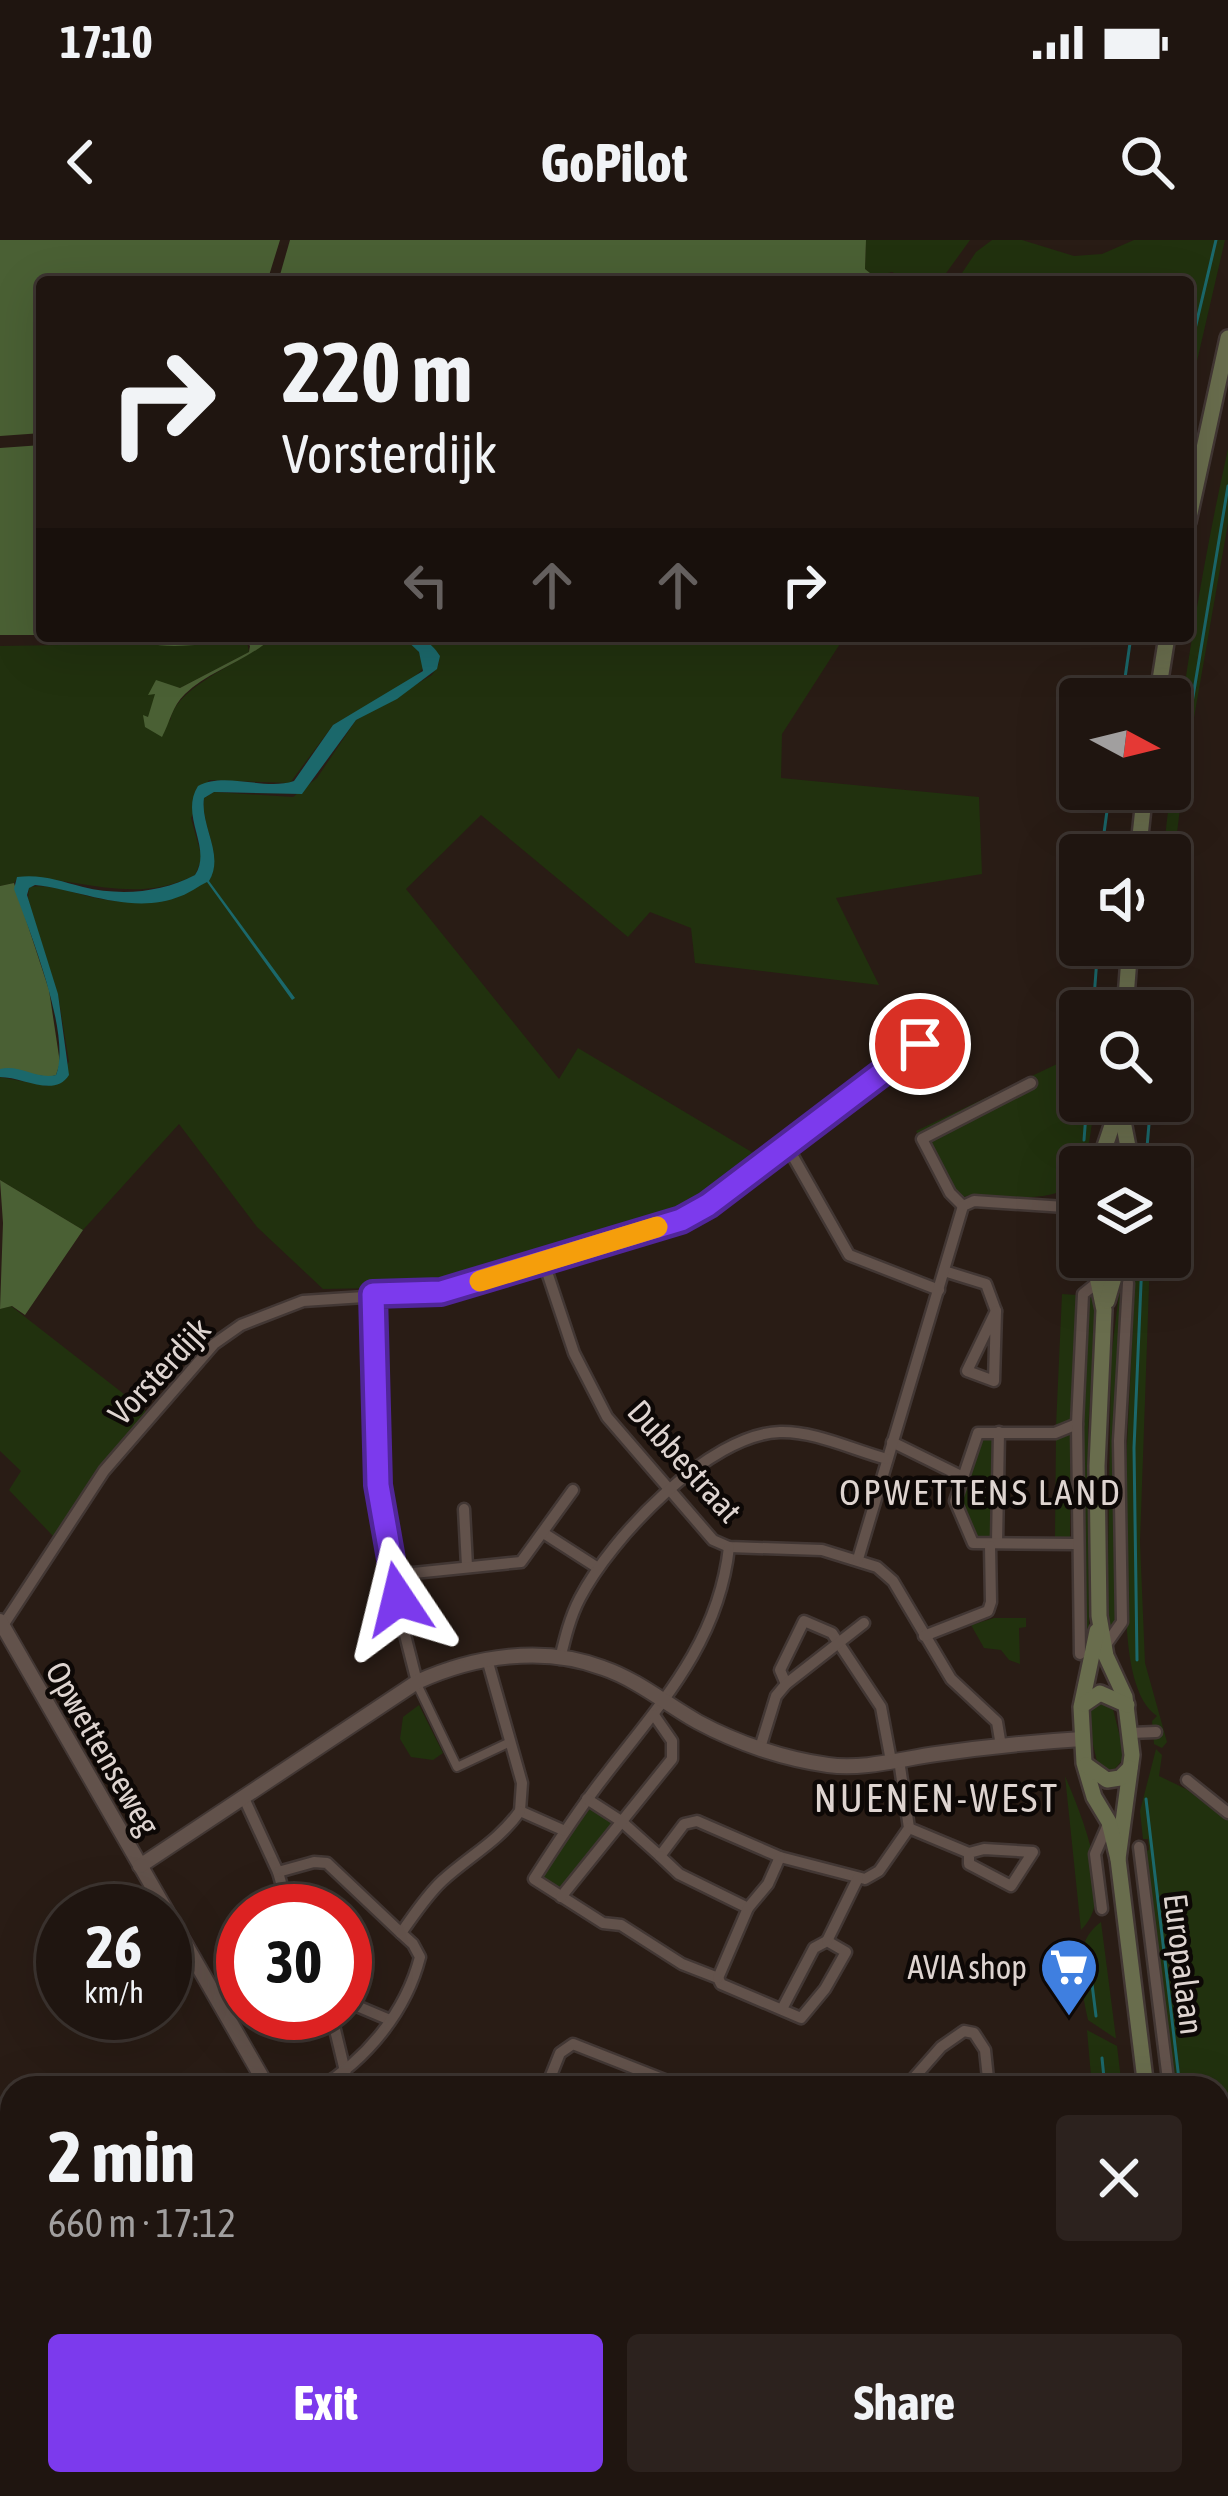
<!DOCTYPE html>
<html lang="en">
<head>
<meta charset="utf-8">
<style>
  :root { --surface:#1f1510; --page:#2c221e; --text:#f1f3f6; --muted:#a19f9f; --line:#3c3430; --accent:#7c3aed }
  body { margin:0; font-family:"Asap Condensed",sans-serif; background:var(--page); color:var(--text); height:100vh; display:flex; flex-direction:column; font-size:45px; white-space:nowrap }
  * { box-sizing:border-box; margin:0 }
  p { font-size:39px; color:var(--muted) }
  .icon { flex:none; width:66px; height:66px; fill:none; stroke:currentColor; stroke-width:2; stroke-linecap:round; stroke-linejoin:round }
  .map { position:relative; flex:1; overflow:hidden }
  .details { position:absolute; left:0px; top:1836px; width:1230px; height:420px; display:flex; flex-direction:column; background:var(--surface); border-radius:36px 36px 0 0; box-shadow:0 12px 48px #0002,0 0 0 3px var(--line) }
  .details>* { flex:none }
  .top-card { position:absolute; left:36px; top:36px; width:1158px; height:366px; border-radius:12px; box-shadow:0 12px 48px #0002,0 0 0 3px var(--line); background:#1f1510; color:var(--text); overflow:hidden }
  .needle { width:78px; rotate:97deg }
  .fabs { position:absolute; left:1059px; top:438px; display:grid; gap:24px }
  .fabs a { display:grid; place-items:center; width:132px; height:132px; border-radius:12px; background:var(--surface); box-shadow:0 12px 48px #0002,0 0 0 3px var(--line); font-size:60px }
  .speed { position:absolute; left:36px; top:1644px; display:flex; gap:24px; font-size:60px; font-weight:700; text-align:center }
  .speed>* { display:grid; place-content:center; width:156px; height:156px; border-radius:50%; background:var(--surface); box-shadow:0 12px 48px #0002,0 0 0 3px var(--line); line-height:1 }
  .speed small { font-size:30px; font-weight:400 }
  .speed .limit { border:18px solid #d22; background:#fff; color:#111 }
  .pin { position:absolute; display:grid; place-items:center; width:102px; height:102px; color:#fff; margin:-51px; border:6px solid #fff; border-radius:50%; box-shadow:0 3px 12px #0007 }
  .me { position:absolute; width:132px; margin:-66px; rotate:350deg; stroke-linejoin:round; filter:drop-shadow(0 0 9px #0008) }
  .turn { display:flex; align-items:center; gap:42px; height:252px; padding:0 48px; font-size:54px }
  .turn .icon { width:156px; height:156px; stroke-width:2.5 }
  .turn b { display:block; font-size:84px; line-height:102px }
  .lanes { display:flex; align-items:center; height:114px; padding:0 48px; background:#0003; justify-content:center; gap:60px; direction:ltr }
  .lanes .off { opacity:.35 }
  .round { display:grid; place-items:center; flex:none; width:126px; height:126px; border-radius:12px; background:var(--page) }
  .summary { display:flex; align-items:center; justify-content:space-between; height:204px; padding:0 48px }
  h1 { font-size:72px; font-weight:700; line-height:90px }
  .cta { display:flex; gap:24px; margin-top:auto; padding:24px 48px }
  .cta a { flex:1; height:138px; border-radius:12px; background:var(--accent); color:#fff; font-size:48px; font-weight:700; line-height:138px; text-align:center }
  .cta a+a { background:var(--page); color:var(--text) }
  .status { display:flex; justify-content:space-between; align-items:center; height:84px; padding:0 60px; background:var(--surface); direction:ltr }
  .status svg { height:33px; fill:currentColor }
  header { display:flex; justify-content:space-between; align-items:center; height:156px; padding:0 48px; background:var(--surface); font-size:54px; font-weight:700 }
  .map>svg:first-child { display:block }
  .green { fill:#21310e }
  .forest { fill:#4a6034 }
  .water { fill:#1b686b }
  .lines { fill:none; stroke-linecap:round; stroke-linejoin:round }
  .stream { stroke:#1b686b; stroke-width:3 }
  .pedestrian-casing { stroke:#423734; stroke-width:12 }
  .minor-casing { stroke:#423734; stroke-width:15 }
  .tertiary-casing { stroke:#423734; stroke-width:18 }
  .secondary-casing { stroke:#423734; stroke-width:20 }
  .pedestrian { stroke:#62524b; stroke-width:8 }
  .minor { stroke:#62524b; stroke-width:10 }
  .tertiary { stroke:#62524b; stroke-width:14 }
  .secondary { stroke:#696d4d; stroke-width:15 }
  .route-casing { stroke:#51269a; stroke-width:30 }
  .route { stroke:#7c3aed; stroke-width:21 }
  .slow { stroke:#f59e0b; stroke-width:21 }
  .labels { text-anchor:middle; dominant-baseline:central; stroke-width:9; stroke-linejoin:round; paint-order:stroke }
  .street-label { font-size:33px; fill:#ded4d0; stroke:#0d0806 }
  .poi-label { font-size:33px; fill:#ded4d0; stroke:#0d0806; text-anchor:end }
  .neighbourhood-label { font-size:36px; letter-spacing:3px; fill:#ded4d0; stroke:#0d0806 }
  .quarter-label { font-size:39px; letter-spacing:3px; fill:#ded4d0; stroke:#0d0806 }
</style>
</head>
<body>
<div class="status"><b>17:10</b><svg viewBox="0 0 49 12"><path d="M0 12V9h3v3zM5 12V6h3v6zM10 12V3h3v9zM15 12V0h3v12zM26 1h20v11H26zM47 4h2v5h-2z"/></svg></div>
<header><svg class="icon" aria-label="back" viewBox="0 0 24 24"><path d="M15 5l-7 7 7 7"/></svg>GoPilot<svg class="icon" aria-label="search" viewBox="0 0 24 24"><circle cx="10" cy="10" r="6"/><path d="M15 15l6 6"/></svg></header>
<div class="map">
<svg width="1228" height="2256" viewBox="0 0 1228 2256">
  <rect width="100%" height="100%" fill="#291c15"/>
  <g class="green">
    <polygon points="866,0 970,0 944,36 906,39 892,32 875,37 865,29"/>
    <polygon points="992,0 1022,0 1074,16 1102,14 1134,0 1225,0 1188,160 1188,42 956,42 976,12"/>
    <path d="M 1228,209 L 1228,283 L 1184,535 L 1170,651 L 1170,615 L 1163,615 C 1178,479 1198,343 1228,209 Z"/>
    <path d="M 274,396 L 402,396 L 417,408 L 425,426 L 412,440 L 333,485 L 290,543 L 209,540 L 191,578 L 202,618 L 195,635 C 134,666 80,637 18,637 L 14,643 L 0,646 L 0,406 L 247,402 L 249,412 L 180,448 L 155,441 L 170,481 C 175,445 248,421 274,396 Z"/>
    <path d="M 418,396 L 845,396 L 782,494 L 781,538 L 979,557 L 982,634 L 836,658 L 879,745 L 695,723 L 691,688 L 650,672 L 628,697 L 481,575 L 406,649 L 559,839 L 578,808 L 760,917 L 703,961 L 671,977 L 434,1047 L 323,1049 L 257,987 L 179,884 L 83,990 L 0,940 L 0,837 L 47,846 L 69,822 L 58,755 L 28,660 L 29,647 C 48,644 68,651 87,656 C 131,667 170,663 209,640 C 224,613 200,586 204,558 L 214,552 L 293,557 L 317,538 L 356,480 L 432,435 L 439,423 L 428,401 Z"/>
    <path d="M 1080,795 L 1080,861 L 1094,861 C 1086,968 1062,959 970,955 L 964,957 L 957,969 L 916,891 L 1078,814 Z"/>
    <path d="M 1137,1017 L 1150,1017 L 1140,1302 L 1145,1423 L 1167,1502 L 1162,1508 L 1154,1504 L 1152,1481 L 1157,1476 C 1134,1461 1129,1417 1127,1391 L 1127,1205 L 1135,1041 L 1131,1041 Z"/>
    <polygon points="1123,1020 1130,1021 1125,1038 1120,1124 1119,1380 1107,1393 1111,1119"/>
    <polygon points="1098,1050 1088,1189 1089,1421 1087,1433 1079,1433 1083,1417 1081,1162 1086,1059"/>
    <polygon points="1062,1054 1077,1055 1071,1180 1056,1186"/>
    <polygon points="11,1066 147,1172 104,1222 53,1296 9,1250 21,1231 0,1211 0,1069"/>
    <polygon points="1071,1190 1070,1299 1055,1299 1056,1196"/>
    <polygon points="992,1197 991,1298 978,1299 958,1261 980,1198"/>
    <polygon points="994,1378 1026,1378 1026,1387 1019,1388 1020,1424 1009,1420 1001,1410 984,1408 971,1385"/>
    <polygon points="1098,1461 1112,1465 1125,1517 1112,1532 1098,1526 1087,1479 1089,1469"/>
    <polygon points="419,1465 443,1513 433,1520 411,1517 400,1499 403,1477"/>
    <polygon points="1156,1509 1162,1515 1159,1536 1186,1549 1228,1580 1228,1897 1218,1899 1218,1848 1175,1848 1145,1611 1149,1610 1148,1599 1143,1599 1140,1571"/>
    <path d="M 1065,1536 C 1081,1574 1117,1657 1081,1690 Z"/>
    <polygon points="591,1567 614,1582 560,1652 544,1643 544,1631"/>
    <path d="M 1101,1682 L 1116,1798 L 1115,1798 L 1088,1780 C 1081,1746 1070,1704 1101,1682 Z"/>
    <polygon points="1087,1790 1117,1806 1122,1848 1092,1848"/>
    <polygon points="12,2113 12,2244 75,2244 63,2256 0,2256 0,2115"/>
  </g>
  <g class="forest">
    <polygon points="0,0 280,0 267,42 42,42 42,193 0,196"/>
    <polygon points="290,0 866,0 865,29 875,37 871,42 278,42"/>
    <polygon points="42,205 42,395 0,395 0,208"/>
    <path d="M 174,396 L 274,396 C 248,421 210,430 185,454 C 172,466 170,482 162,497 L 145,487 L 143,475 L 148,477 L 155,454 L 148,455 L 156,440 L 180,448 L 249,412 L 250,406 L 247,402 C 216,400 174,412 146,402 Z"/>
    <polygon points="14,643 49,750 60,823 56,835 49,837 0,829 0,646"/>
    <polygon points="0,940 83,990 25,1075 12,1066 0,1069 3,983"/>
  </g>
  <path class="water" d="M 402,396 C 419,396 430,400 440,416 L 437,429 L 397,459 L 356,480 L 302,554 L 214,552 L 204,558 C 200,586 225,615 209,641 L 295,758 L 292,760 L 207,642 C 198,646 190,653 181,656 C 133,676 82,650 35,645 L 29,648 L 27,655 L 58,754 L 69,835 C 55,858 23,837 0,837 L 0,829 C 20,824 37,840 56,835 C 72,796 29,689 14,649 L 17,637 C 42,634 59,641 83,647 C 120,656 161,653 195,635 C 213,608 179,576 198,546 C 225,531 264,551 294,541 L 333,485 L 423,431 L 419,412 Z"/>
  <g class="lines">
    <g class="stream">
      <polyline points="1191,106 1216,0"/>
      <polyline points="1122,459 1131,396"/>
      <polyline points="1180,535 1228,246"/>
      <polyline points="1101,615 1110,549"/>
      <polyline points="1093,771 1098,705"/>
      <polyline points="1084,900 1087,861"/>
      <polyline points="1147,907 1151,861"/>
      <polyline points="1137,1420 1134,1208 1142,1020"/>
      <polyline points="1146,1559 1180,1848"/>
      <polyline points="1088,1712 1096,1776"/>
      <polyline points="1102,1818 1105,1848"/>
      <polyline points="1221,2178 1228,2153"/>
    </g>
    <g class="pedestrian-casing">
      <polyline id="pedestrian" points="417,1444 457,1527 510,1502"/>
    </g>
    <g class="minor-casing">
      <g id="minor">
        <polyline points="786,904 849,1015 939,1050"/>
        <polyline points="963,966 950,953 922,899 1031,843"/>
        <polyline points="544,1023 574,1113 607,1177 713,1300 729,1307 822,1310 877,1327 893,1341 951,1439 997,1482 1001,1506"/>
        <polyline points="944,1031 986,1044 996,1071"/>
        <polyline points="373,1054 378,1245 402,1383 417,1442"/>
        <polygon points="996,1071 994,1141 967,1131"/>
        <polyline points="892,1202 961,1236"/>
        <polyline points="464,1269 467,1326"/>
        <polyline points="545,1294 598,1328"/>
        <polyline points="997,1303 999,1192"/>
        <polyline points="1076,1304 973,1303 955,1261 978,1193 1055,1193 1077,1184"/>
        <path d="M 729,1307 C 719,1400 663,1461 608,1532 C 581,1566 557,1603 534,1639 L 603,1683 L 621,1685 L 682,1724 L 718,1738 L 721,1744 L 801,1778 L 825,1749 L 846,1712 L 827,1701 L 814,1708 L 782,1769"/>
        <polyline points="858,1319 963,966 974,961 1080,968"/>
        <polyline points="394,1335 521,1322 573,1250"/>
        <polyline points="2,1387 104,1231 214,1104 241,1085 303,1061 441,1052 681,980 708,966 898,818 943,789"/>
        <polyline points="924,1396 988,1371 991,1362 990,1306"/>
        <polyline points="1105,1406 1122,1382 1119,1201 1128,1043"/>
        <polyline points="1080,1414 1077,1184 1083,1054 1098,1042"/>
        <polyline points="487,1419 522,1543 520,1571 565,1591"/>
        <path d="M 560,1419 C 565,1398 570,1377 580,1358 C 611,1298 709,1194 780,1192 C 815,1191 853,1210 887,1219"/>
        <polyline points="786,1444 780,1430 804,1381 832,1393 881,1467 891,1521"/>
        <polyline points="1130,1493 1156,1492"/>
        <polyline points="760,1508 776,1456 786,1444 864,1383"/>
        <polyline points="1187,1540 1228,1573"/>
        <polyline points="243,1556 278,1632 289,1671"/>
        <polyline points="587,1559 621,1581 660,1616 684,1584 697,1581 780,1617 865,1639 879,1631 909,1588 899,1520"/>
        <polyline points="909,1588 969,1613 984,1609 1033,1612 1011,1646 969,1624 969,1613"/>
        <polyline points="1139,1607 1169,1848"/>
        <polyline points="660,1616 679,1634 748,1668"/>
        <polyline points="278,1632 314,1622 327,1623 401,1693"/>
        <polyline points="561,1657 672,1519 672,1501 654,1475"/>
        <polyline points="1102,1669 1095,1614 1109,1582"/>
        <polyline points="827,1701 858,1638"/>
        <polyline points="718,1738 748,1668 768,1644 780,1617"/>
        <polyline points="345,1761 390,1780"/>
        <polyline points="331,1773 349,1848"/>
        <path d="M 319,1848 C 366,1820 406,1772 420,1717 L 413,1704 L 401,1693 C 414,1675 426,1656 442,1641 C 469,1616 498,1602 520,1571"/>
        <polyline points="546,1848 560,1813 573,1804 685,1848"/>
        <polyline points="905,1848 941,1807 964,1791 974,1793 985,1810 989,1848"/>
        <polyline points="1218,2064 1228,2063"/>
        <polyline points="380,2244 383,2256"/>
        <polyline points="437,2244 440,2251"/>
        <polyline points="972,2244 974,2256"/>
        <polyline points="186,2256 191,2244"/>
        <polyline points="790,2256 800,2244"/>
      </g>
    </g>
    <g class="tertiary-casing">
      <g id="tertiary">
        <polyline points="0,1381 268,1848"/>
        <path d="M 140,1626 L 417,1442 C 474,1416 543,1405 603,1428 C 638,1440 666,1464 698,1482 C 737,1503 784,1519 828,1525 C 863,1530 901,1519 936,1514 C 985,1507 1033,1502 1082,1499"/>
        <polyline points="614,2244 632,2256"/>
      </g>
    </g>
    <g class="secondary-casing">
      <g id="secondary">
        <polyline points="1188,282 1228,98"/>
        <polyline points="1157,459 1167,396"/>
        <polyline points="1138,615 1145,549"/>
        <polyline points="1125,771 1130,705"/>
        <polyline points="1119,861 1132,927"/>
        <polyline points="1098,927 1117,871"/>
        <polyline points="1093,1017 1104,1070 1097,1226 1099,1376 1106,1416 1125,1457 1132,1515 1118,1619"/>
        <polyline points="1107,1061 1120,1017"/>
        <polyline points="1097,1391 1081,1467 1084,1523 1094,1557 1109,1582 1118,1619 1146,1848"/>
        <polyline points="1084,1464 1100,1453 1127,1465"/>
        <polyline points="1086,1525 1107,1540 1120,1538 1130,1528"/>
        <polyline points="1196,2244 1198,2256"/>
      </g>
    </g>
    <use href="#pedestrian" class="pedestrian"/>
    <use href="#minor" class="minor"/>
    <use href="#tertiary" class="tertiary"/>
    <use href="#secondary" class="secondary"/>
  </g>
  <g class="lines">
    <g class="route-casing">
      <polyline id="route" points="398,1359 378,1245 373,1054 441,1052 681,980 708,965 920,804"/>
    </g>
    <use href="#route" class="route"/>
    <polyline class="slow" points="480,1041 657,987"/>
  </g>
  <defs>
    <g id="supermarket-pin" transform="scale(3)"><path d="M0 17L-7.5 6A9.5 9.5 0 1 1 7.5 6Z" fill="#3f7fe0" stroke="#0d0806"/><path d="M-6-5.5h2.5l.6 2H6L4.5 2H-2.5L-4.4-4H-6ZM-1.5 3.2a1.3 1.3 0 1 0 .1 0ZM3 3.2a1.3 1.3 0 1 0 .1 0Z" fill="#fff"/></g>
  </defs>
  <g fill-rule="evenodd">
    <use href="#supermarket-pin" x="1069" y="1727"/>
  </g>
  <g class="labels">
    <g class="street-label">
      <text transform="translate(159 1131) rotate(-47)">Vorsterdijk</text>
      <text transform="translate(685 1221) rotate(48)">Dubbestraat</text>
      <text transform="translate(103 1508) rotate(60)">Opwettenseweg</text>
      <text transform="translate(1184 1724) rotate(83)">Europalaan</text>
    </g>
    <g class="poi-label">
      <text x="1027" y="1727">AVIA shop</text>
    </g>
    <g class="neighbourhood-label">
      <text x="981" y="1252">OPWETTENS LAND</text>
    </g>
    <g class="quarter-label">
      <text x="937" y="1558">NUENEN-WEST</text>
    </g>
  </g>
</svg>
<div class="fabs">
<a><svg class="needle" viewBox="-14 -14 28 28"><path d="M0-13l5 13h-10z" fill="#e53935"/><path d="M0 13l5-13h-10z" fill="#a19f9f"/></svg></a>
<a><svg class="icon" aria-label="sound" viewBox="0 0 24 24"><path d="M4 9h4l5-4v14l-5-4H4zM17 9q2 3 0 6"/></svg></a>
<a><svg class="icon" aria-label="search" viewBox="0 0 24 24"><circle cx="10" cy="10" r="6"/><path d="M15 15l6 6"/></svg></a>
<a><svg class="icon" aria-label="layers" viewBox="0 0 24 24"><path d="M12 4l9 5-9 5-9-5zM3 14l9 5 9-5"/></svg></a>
</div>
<div class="speed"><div>26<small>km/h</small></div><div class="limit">30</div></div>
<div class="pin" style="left:920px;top:804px;background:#d93025"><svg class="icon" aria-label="arrive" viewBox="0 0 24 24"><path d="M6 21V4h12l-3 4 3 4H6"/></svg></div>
<svg class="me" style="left:398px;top:1359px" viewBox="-20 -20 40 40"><path d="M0-17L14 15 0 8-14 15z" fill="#7c3aed" stroke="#fff" stroke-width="4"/></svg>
<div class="top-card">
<div class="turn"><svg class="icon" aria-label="right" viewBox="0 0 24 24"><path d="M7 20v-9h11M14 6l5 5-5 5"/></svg><div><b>220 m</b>Vorsterdijk</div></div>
<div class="lanes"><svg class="icon off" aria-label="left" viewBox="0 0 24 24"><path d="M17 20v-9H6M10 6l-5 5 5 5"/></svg><svg class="icon off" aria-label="ahead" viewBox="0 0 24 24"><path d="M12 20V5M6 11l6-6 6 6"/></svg><svg class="icon off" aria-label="ahead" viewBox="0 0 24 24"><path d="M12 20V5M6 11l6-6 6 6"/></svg><svg class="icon" aria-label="right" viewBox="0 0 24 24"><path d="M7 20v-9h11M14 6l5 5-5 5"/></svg></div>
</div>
<section class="details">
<div class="summary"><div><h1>2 min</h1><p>660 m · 17:12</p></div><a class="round"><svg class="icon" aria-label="close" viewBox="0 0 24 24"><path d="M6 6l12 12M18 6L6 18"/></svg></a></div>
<div class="cta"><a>Exit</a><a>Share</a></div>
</section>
</div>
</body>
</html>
